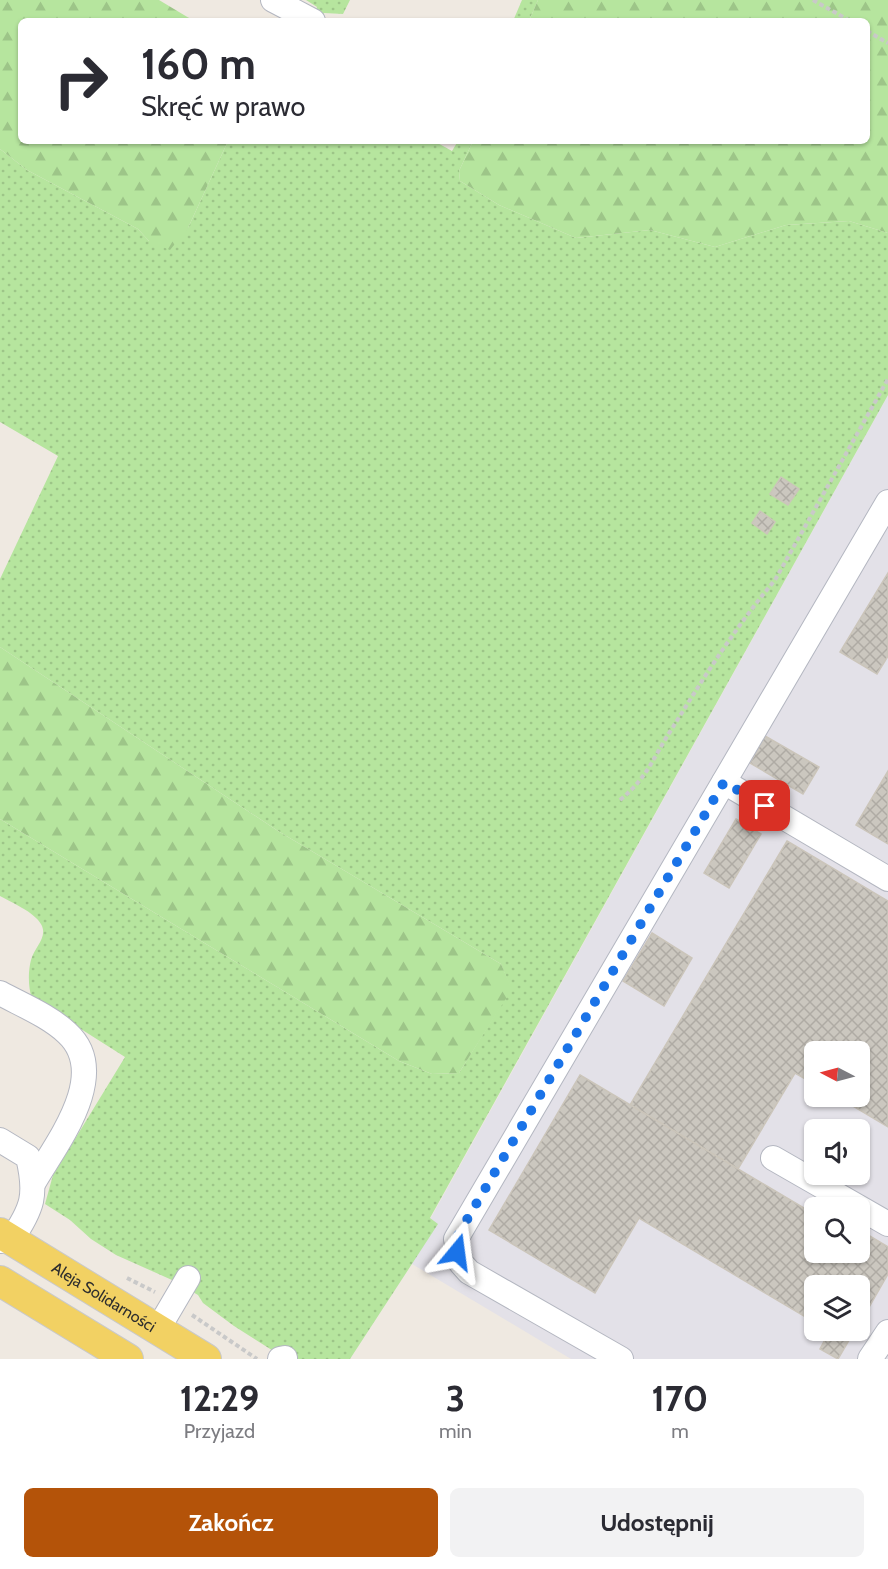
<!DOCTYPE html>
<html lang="pl">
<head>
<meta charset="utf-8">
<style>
  :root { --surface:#fff; --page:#f2f2f3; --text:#2b2b33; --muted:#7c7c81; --accent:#b45309 }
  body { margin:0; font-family:Cabin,sans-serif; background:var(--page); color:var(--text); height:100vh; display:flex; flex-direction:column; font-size:22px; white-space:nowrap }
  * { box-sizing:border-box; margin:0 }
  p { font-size:20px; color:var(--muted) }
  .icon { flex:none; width:33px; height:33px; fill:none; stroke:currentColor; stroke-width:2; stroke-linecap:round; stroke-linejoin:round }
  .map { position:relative; height:1359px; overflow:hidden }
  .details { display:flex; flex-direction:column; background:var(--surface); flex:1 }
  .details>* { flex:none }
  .banner { position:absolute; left:18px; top:18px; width:852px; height:126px; border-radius:9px; box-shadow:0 2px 4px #0004; background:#fff; color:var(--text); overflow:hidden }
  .needle { width:39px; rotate:276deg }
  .tools { position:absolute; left:804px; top:1041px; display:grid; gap:12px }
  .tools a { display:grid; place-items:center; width:66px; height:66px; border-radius:9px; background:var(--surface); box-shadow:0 2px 4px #0004; font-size:30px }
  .pin { position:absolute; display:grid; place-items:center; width:51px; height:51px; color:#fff; margin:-26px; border-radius:12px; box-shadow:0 3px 9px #0006 }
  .me { position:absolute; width:66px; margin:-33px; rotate:16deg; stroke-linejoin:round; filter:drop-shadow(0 0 4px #0008) }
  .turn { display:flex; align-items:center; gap:21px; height:126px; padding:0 24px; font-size:27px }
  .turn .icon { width:78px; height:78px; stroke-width:2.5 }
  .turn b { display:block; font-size:42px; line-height:51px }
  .eta { display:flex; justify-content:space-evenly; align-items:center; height:102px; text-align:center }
  .eta b { font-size:36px; font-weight:800; line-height:42px }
  .button { display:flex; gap:12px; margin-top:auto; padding:12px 24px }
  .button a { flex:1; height:69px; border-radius:9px; background:var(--accent); color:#fff; font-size:24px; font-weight:800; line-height:69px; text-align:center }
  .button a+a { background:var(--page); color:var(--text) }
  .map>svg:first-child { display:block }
  .industrial { fill:#e3e1e8; fill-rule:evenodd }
  .grass { fill:url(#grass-dots) }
  .forest { fill:url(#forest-firs) }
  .building { fill:url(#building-cross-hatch); stroke:#cbc5ba; stroke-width:1.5 }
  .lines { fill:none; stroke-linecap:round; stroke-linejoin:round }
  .minor-casing { stroke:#b4b7c1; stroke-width:26 }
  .major-casing { stroke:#c9c9c9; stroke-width:32 }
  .path { stroke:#c9c9c9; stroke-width:4; stroke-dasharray:4.5 3; stroke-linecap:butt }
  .minor { stroke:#fff; stroke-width:24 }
  .major { stroke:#f2d163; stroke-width:30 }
  .route { stroke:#1a73e8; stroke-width:10; stroke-dasharray:0 18 }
  .labels { text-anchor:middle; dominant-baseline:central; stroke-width:4.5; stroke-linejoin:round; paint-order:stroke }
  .street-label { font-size:16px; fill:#2e2e2e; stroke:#fff }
</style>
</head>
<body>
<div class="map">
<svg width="888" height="1359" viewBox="0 0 888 1359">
  <defs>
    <pattern id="grass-dots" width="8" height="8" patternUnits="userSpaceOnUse" patternTransform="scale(1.5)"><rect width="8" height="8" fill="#b6e59e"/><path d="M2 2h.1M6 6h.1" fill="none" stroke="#9dc588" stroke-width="1.8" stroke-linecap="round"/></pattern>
    <pattern id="forest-firs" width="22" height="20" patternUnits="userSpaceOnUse" patternTransform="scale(1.5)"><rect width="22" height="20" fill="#b6e59e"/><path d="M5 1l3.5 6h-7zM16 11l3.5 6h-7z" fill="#9dc588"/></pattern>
    <pattern id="building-cross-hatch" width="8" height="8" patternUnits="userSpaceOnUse" patternTransform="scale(1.5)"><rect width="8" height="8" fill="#cbc7bf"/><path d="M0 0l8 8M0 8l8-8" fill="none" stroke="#afaba4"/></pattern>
  </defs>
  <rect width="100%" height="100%" fill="#efe9e1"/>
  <path class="industrial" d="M 888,395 L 888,1359 L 571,1359 L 407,1261 ZM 814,1052 L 860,1052 L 860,1096 L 814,1096 ZM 814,1130 L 860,1130 L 860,1174 L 814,1174 ZM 814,1208 L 860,1208 L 860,1252 L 814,1252 ZM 814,1286 L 860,1286 L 860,1330 L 814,1330 Z"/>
  <g class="grass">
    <polygon points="306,0 350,0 343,14 324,13 319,21 311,21 317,7"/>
    <polygon points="522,0 538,0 529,21 513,21"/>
    <path d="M 228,141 L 434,141 L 452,151 L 458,141 L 473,141 L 459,171 L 460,181 L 499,205 L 576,238 L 650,230 L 715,247 L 786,225 L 849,221 L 888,233 L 888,395 L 430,1218 L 438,1224 L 350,1359 L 286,1359 L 234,1326 L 203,1303 L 198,1295 L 172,1280 L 116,1255 L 91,1239 L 70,1220 L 45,1204 L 53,1175 L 125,1057 L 32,998 C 28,988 28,971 31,960 C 35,945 53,934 36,918 C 27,909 11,902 0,896 L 0,819 L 399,1061 L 432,1074 L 459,1073 L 511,989 L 501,964 L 278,831 L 0,647 L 0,579 L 58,456 L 0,422 L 0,149 L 27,170 L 138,229 L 149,241 L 188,228 Z"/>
  </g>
  <g class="forest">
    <polygon points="0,0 159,0 194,21 21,21 21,141 228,141 188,228 170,250 149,241 138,229 27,170 0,149"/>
    <polygon points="538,0 888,0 888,233 849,221 786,225 715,247 650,230 576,238 499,205 460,181 459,171 473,141 867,141 867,21 529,21"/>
    <polygon points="0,647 278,831 501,964 512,989 459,1073 432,1074 399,1061 0,819"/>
  </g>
  <g class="building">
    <polygon points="781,477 799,489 788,505 770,494"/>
    <polygon points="760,511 775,522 767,534 752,523"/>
    <polygon points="888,573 888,656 877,674 840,652"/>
    <polygon points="765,736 819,767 803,794 750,763"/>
    <polygon points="888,771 888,844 856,825"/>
    <polygon points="736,819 761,834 729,888 704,873"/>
    <polygon points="787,841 888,901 888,1127 836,1096 860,1096 860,1052 814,1052 814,1084 795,1073 738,1169 630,1105"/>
    <polygon points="652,933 692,958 664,1006 623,981"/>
    <polygon points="580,1075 814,1214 814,1252 860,1252 860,1230 888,1247 888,1274 860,1323 860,1286 814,1286 814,1322 639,1218 595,1293 489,1230"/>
    <polygon points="830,1330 855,1330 838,1359 820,1349"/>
  </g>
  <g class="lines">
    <g class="minor-casing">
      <g id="minor">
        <polyline points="273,0 313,21"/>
        <polyline points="724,782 888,879"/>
        <path d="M 0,993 C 22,1005 49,1016 67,1033 C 112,1074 56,1144 34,1182"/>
        <path d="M 0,1140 L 28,1157 C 37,1195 33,1208 11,1240 L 0,1241"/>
        <polyline points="773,1158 888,1224"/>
        <polyline points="158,1329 188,1278"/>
        <polyline points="280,1359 285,1358"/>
        <polyline points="621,1359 469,1272 461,1263 456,1239 888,502"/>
        <polyline points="870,1359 888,1332"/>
      </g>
    </g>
    <g class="major-casing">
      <g id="major">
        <path id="s1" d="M 0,1233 L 206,1359"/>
        <polyline points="0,1281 128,1359"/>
      </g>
    </g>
    <g class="path">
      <polyline points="813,0 850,21"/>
      <polyline points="867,31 888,43"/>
      <path d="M 620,800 C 649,776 653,757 673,727 C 704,677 737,625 775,580 L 888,379"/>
      <polyline points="127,1278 155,1292"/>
      <polyline points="192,1315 257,1359"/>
    </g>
    <use href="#minor" class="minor"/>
    <use href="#major" class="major"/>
  </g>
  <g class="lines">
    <polyline class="route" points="457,1252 456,1239 465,1223 724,782 765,806"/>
  </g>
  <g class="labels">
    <g class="street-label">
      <text stroke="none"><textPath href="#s1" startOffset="122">Aleja Solidarności</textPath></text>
    </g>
  </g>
</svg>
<div class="tools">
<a><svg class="needle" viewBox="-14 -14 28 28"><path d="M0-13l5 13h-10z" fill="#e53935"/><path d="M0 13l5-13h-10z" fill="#7c7c81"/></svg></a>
<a><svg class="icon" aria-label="sound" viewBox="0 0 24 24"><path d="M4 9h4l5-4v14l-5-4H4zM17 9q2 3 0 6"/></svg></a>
<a><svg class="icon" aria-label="search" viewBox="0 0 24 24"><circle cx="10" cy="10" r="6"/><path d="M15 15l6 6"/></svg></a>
<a><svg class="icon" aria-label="layers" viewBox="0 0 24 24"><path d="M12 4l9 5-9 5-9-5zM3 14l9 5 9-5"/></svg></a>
</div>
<div class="pin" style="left:765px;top:806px;background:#d93025"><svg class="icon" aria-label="arrive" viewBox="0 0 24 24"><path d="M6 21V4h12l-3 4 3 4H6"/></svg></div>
<svg class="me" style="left:457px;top:1252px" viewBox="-20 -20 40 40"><path d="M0-17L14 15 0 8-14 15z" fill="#1a73e8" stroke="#fff" stroke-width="4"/></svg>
<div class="banner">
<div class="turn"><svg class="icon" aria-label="right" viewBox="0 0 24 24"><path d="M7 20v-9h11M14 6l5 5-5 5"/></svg><div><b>160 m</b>Skręć w prawo</div></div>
</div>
</div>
<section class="details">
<div class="eta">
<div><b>12:29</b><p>Przyjazd</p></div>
<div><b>3</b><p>min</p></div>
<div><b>170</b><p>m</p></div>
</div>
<div class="button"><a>Zakończ</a><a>Udostępnij</a></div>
</section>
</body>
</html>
